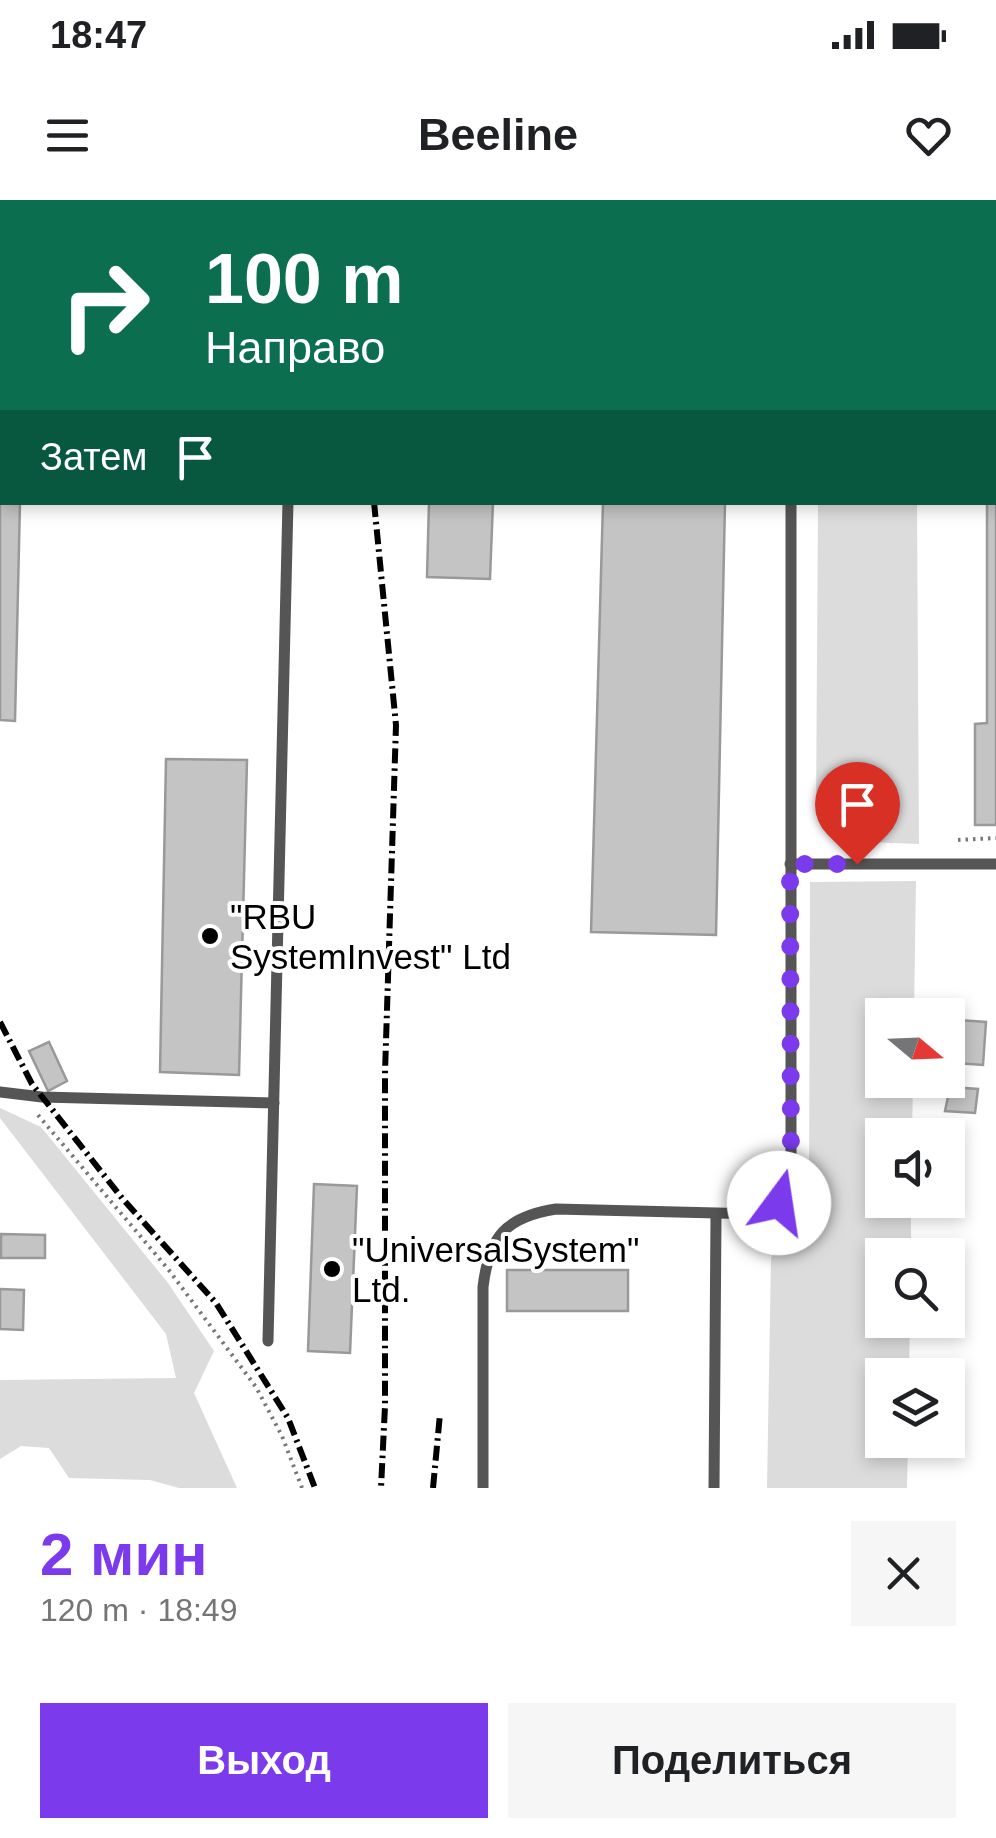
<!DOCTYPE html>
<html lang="ru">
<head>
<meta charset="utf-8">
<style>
  :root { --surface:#fff; --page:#f6f6f6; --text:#202124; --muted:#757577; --accent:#7c3aed }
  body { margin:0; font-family:Helvetica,sans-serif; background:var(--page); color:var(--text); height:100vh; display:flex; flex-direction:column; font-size:38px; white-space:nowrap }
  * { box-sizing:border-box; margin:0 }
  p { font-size:32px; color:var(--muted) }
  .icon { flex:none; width:55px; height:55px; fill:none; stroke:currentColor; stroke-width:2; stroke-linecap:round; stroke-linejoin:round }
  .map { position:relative; height:1288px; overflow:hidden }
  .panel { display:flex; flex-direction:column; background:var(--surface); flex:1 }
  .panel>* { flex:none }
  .banner { position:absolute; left:0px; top:0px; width:998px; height:305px; box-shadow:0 5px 15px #0003; background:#0b6e4f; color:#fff; overflow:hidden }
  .needle { width:65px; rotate:109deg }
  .buttons { position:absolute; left:865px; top:798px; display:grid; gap:20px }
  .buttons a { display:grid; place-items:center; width:100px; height:100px; border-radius:0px; background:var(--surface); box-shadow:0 5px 15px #0003; font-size:50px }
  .pin { position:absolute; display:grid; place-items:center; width:85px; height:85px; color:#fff; margin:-102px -42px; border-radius:50% 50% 50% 0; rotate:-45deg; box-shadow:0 0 10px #0007 }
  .pin .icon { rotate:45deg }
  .me { position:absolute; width:110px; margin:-55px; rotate:14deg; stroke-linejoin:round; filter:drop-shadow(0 0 8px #0008) }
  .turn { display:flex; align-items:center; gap:35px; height:210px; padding:0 40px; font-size:45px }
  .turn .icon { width:130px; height:130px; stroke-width:2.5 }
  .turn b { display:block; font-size:70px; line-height:85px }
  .then { display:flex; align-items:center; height:95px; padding:0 40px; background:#0003; gap:20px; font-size:38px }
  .round { display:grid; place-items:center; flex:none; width:105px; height:105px; border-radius:0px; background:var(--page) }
  .headline { display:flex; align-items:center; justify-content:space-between; height:170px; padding:0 40px }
  h1 { font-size:60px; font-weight:700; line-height:75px; color:var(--accent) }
  .primary-button { display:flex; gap:20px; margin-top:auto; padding:20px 40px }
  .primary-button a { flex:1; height:115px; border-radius:0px; background:var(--accent); color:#fff; font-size:40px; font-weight:700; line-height:115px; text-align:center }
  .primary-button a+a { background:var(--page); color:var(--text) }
  .status { display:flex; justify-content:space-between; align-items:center; height:70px; padding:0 50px; background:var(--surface); direction:ltr }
  .status svg { height:28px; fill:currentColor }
  header { display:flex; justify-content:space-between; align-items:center; height:130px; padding:0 40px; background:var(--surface); font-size:45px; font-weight:700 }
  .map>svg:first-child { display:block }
  .green { fill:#dcdcdc }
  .building { fill:#c4c4c4; stroke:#999; stroke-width:2.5 }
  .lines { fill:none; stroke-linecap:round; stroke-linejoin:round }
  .path { stroke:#777; stroke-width:4; stroke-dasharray:2.5 5; stroke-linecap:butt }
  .lane { stroke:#555; stroke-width:11 }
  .rail { stroke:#000; stroke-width:6; stroke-dasharray:15 5 2.5 5; stroke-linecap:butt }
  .route { stroke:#7c3aed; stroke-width:18; stroke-dasharray:0 32.4 }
  .poi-dot { fill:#000; stroke:#fff; stroke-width:4 }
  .labels { text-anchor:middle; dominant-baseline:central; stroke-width:8; stroke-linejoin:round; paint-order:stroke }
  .poi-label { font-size:35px; fill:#000; stroke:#fff; text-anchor:start }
</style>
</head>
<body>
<div class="status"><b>18:47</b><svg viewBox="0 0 49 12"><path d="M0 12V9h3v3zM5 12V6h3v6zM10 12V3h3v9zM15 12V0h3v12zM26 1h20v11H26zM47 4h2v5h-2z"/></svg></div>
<header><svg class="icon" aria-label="menu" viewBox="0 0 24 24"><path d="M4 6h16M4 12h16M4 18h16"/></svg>Beeline<svg class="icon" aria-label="heart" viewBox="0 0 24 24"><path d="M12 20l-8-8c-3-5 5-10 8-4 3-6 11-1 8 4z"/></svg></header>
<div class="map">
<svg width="996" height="1288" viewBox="0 0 996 1288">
  <rect width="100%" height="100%" fill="#fff"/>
  <g class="green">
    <polygon points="818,303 917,303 919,644 838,641 816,615"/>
    <polygon points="916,681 914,815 882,815 882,880 913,880 912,935 882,935 882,1000 911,1000 911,1055 882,1055 882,1120 910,1120 909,1175 882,1175 882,1240 908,1240 907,1288 767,1288 771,1058 809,1000 810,682"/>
    <polygon points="0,908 41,927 168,1083 214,1151 194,1193 237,1288 179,1288 150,1280 69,1278 49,1248 21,1246 0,1259 0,1180 176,1178 166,1134 0,918"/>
  </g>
  <g class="building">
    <polygon points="0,0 17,0 2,2 2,117"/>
    <polygon points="120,0 254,0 120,2"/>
    <polygon points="0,227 2,302 20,302 15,521 0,520"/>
    <polygon points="996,301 996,625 975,625 975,524 987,523 987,302"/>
    <polygon points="429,302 493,302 490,379 427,377"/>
    <polygon points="603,302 725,302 716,735 591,732"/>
    <polygon points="166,559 247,560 239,875 160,872"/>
    <polygon points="958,820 986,822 983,865 956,863"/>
    <polygon points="49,842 67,881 48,891 29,851"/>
    <polygon points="950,887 978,889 975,913 945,911"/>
    <polygon points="314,984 357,986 350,1153 308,1151"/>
    <polygon points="1,1034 45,1035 45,1058 1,1058"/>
    <rect x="507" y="1070" width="121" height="41"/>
    <polygon points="0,1089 24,1090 23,1130 0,1129"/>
  </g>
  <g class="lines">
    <g class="path">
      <polyline points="958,640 996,638"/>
      <polyline points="38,915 168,1069 256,1187 282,1236 302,1288"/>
    </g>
    <g class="lane">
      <polyline points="74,2 74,0"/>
      <polyline points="792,2 792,0"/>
      <polyline points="0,145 2,145"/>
      <polyline points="790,664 996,664"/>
      <polyline points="0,892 42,897 274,903"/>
      <polyline points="268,1141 288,302"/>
      <path d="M 483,1288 L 483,1087 C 489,1037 505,1017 556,1009 L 757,1014 L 779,1003 L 791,981 L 791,302"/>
      <polyline points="714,1288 716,1015"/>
    </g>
    <g class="rail">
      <polyline points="342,0 342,2"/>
      <polyline points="374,302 396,525 385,873 385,1206 381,1288"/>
      <polyline points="0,822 32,884 122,998 216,1103 288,1218 315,1288"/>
      <polyline points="433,1288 440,1214"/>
    </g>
  </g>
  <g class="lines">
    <polyline class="route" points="779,1003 786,993 791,968 790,664 857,664"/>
  </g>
  <g class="poi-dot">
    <circle cx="210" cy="736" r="10"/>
    <circle cx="332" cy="1069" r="10"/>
  </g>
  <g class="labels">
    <g class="poi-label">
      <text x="230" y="716">"RBU<tspan x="230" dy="40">SystemInvest" Ltd</tspan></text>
      <text x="352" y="1049">"UniversalSystem"<tspan x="352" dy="40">Ltd.</tspan></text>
    </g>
  </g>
</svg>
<div class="buttons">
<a><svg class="needle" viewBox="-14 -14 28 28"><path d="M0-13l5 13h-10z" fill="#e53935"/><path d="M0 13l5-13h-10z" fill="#757577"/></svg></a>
<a><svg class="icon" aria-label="sound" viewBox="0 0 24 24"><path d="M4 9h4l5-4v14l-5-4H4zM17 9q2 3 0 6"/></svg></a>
<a><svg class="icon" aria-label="search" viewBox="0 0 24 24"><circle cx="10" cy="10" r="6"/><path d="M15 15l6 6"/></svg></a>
<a><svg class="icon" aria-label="layers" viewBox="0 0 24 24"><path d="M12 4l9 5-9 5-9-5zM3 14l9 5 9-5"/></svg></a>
</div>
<div class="pin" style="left:857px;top:664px;background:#d93025"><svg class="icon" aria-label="arrive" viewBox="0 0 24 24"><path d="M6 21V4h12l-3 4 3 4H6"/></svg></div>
<svg class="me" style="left:779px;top:1003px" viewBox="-20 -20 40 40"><circle r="19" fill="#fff"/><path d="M0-13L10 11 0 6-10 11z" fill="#7c3aed"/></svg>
<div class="banner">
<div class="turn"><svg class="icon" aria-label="right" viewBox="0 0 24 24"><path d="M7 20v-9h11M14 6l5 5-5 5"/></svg><div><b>100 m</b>Направо</div></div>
<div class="then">Затем<svg class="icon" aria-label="arrive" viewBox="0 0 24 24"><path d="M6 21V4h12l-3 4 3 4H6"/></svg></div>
</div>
</div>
<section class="panel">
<div class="headline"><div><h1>2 мин</h1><p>120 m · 18:49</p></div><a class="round"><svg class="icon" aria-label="close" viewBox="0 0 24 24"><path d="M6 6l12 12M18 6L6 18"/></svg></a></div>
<div class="primary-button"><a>Выход</a><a>Поделиться</a></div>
</section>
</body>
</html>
